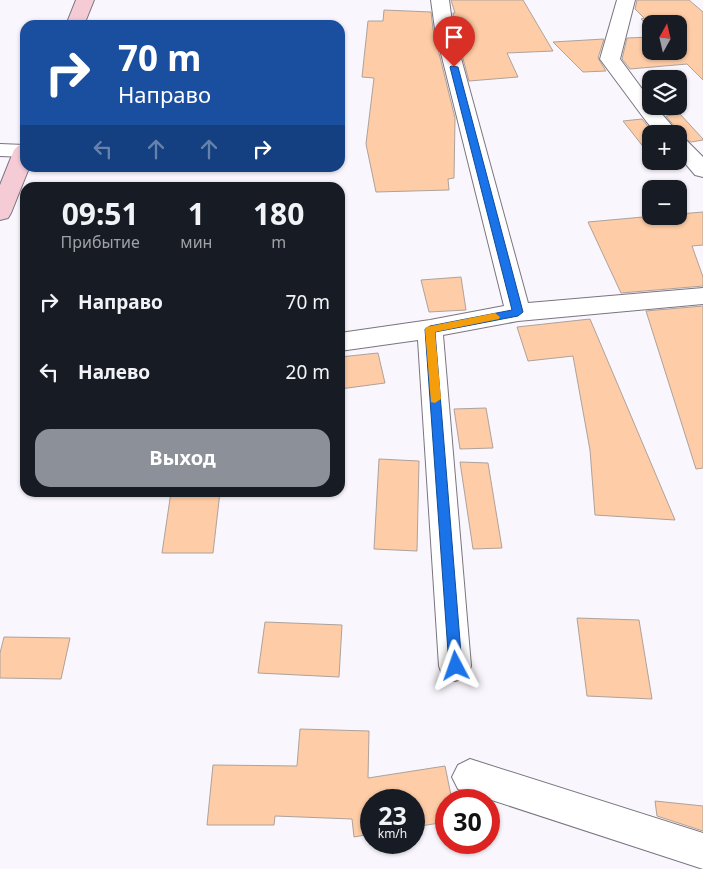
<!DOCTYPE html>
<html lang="ru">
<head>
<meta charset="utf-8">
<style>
  :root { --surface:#171b24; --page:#20242c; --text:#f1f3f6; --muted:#9ea1a6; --accent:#8c9099 }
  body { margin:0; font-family:"Noto Sans",sans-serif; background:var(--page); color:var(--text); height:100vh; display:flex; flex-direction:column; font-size:19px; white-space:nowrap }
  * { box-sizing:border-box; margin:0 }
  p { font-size:16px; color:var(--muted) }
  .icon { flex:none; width:28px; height:28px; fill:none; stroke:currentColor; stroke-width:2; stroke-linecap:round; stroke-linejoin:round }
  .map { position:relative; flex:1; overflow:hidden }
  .panel { position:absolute; left:20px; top:182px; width:325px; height:315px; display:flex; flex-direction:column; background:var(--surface); border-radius:15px; box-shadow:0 1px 4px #0004 }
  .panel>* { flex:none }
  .banner { position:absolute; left:20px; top:20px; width:325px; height:152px; border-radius:15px; box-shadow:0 1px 4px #0004; background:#1a4fa0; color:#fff; overflow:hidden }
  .needle { width:32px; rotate:8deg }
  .tools { position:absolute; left:642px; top:15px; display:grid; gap:10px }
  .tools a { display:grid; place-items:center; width:45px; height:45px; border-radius:10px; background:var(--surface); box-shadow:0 1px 4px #0004; font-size:25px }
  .speed { position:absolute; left:360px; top:789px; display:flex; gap:10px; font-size:25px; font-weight:700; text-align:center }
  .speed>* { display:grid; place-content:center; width:65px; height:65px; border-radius:50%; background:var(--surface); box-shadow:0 1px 4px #0004; line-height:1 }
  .speed small { font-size:12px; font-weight:400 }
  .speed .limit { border:8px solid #d22; background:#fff; color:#111 }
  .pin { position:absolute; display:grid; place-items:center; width:42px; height:42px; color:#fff; margin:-51px -21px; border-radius:50% 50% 50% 0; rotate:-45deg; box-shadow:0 0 5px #0007 }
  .pin .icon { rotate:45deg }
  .me { position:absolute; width:55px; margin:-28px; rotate:356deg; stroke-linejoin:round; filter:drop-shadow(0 0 4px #0008) }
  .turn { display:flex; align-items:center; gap:18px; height:105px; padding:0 15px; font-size:22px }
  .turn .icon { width:65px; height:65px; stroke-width:2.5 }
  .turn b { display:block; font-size:35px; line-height:42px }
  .lanes { display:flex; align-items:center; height:48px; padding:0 15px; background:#0003; justify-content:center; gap:25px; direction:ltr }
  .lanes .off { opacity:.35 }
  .eta { display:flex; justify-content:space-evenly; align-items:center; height:85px; text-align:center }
  .eta b { font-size:30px; font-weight:700; line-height:35px }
  .action { display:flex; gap:10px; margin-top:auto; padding:10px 15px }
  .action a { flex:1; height:58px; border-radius:15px; background:var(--accent); color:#fff; font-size:20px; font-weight:700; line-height:58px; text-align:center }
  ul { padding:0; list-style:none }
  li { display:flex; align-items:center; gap:15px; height:70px; padding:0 15px }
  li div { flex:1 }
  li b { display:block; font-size:19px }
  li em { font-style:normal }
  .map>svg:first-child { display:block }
  .building { fill:#fecca6; stroke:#aea29a }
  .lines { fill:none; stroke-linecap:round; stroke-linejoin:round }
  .street-casing { stroke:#7b747f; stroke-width:2 }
  .secondary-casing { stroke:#7b747f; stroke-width:2 }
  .street { fill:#fff; fill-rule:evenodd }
  .secondary { fill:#f5ccd6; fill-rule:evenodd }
  .route { fill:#1a73e8; stroke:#114b97 }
  .slow { fill:#f59e0b }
</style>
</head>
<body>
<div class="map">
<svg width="703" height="869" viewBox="0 0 703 869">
  <rect width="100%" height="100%" fill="#faf6fd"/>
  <g class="building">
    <polygon points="451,0 523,0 553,51 507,53 518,77 469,81 455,29 453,13 455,13"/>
    <polygon points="637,0 689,0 703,12 703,80 687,64 630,69 622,59 627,38 651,37 651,51 679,51 679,24 651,24 651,29 641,19 644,18 635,9"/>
    <polygon points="384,10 431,12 433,29 455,118 454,178 448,179 449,190 376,192 366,144 374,78 362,77 368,21 383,21"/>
    <polygon points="604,39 598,58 606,71 583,72 553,42"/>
    <polygon points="680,114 703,139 703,140 691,142 680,136 680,133 666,116"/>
    <polygon points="642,119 654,134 651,134 651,148 645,149 623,121"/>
    <polygon points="703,212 703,245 692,246 703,277 703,286 621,293 588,222 654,216 679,216 679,214"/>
    <polygon points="461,277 466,310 429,312 421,280"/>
    <polygon points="703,306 703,468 696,469 646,311"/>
    <polygon points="590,319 675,520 595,515 590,450 573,356 528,361 517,327"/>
    <polygon points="378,353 385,383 340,389 340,357"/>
    <polygon points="486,408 493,448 460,449 454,409"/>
    <polygon points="379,459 419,461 417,551 374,549"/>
    <polygon points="460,462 488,463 502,548 473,549"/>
    <polygon points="171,492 220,492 213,553 162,553"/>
    <polygon points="577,618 639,620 652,699 587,696"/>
    <polygon points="265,622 342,625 339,677 258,673"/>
    <polygon points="4,637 70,638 61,679 0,678 0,653"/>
    <polygon points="300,729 369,731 368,778 445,766 452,800 446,800 446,822 414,827 414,800 371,800 371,834 354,837 352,819 275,816 274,825 207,825 213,765 297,766"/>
    <polygon points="655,801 703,806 703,831 657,816"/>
  </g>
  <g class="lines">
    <g class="street-casing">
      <g id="street">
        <polygon points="431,0 449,0 453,29 528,303 703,288 703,304 518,321 443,335 471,666 467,677 455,681 443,677 439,666 418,340 340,351 340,333 430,320 504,306 435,29"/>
        <polygon points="617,0 635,0 620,59 651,101 651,106 655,106 679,134 679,135 657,134 646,121 600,59"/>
        <polygon points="679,138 686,140 703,157 703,177 695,175 679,156"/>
        <polygon points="0,144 25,145 25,157 0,156"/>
        <polygon points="470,759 703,833 703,869 458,789 452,777 458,765"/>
      </g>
    </g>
    <g class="secondary-casing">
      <g id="secondary">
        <polygon points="76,0 94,0 84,25 66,25"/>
        <polygon points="25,144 25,168 29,168 11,213 8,218 0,220 0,185 14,150 18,146"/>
      </g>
    </g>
    <use href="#street" class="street"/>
    <use href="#secondary" class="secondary"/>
  </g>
  <polygon class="route" points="451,66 458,67 523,312 518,316 435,332 462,666 460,670 456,672 451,670 449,666 425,329 430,326 512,310 450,67"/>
  <polygon class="slow" points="495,313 500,317 499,319 435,332 441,399 435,403 431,402 425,329 426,327"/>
</svg>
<div class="tools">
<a><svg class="needle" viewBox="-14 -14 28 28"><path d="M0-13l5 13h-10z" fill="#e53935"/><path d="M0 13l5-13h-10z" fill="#9ea1a6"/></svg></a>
<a><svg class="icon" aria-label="layers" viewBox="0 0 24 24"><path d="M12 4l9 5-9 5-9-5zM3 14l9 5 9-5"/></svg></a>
<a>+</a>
<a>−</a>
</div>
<div class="speed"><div>23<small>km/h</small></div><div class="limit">30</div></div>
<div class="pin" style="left:454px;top:67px;background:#d93025"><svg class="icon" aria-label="arrive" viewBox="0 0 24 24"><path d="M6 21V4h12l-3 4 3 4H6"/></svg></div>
<svg class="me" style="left:456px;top:666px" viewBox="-20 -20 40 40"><path d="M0-17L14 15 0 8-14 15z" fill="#1a73e8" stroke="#fff" stroke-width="4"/></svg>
<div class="banner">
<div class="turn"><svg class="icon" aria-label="right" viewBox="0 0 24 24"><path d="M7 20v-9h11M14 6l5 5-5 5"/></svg><div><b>70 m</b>Направо</div></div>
<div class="lanes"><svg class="icon off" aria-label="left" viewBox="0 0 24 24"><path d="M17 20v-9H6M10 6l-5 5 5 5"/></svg><svg class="icon off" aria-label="ahead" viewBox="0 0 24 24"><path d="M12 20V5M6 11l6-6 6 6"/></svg><svg class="icon off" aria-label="ahead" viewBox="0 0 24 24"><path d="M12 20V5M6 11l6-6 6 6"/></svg><svg class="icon" aria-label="right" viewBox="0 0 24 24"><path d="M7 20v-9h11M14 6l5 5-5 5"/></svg></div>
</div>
<section class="panel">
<div class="eta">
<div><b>09:51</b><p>Прибытие</p></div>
<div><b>1</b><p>мин</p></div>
<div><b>180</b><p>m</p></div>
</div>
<ul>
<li><svg class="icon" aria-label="right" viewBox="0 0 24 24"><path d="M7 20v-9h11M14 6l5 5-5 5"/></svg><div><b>Направо</b></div><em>70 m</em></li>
<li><svg class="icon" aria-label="left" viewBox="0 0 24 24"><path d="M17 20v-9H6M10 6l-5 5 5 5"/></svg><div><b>Налево</b></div><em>20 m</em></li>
</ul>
<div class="action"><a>Выход</a></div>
</section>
</div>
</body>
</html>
